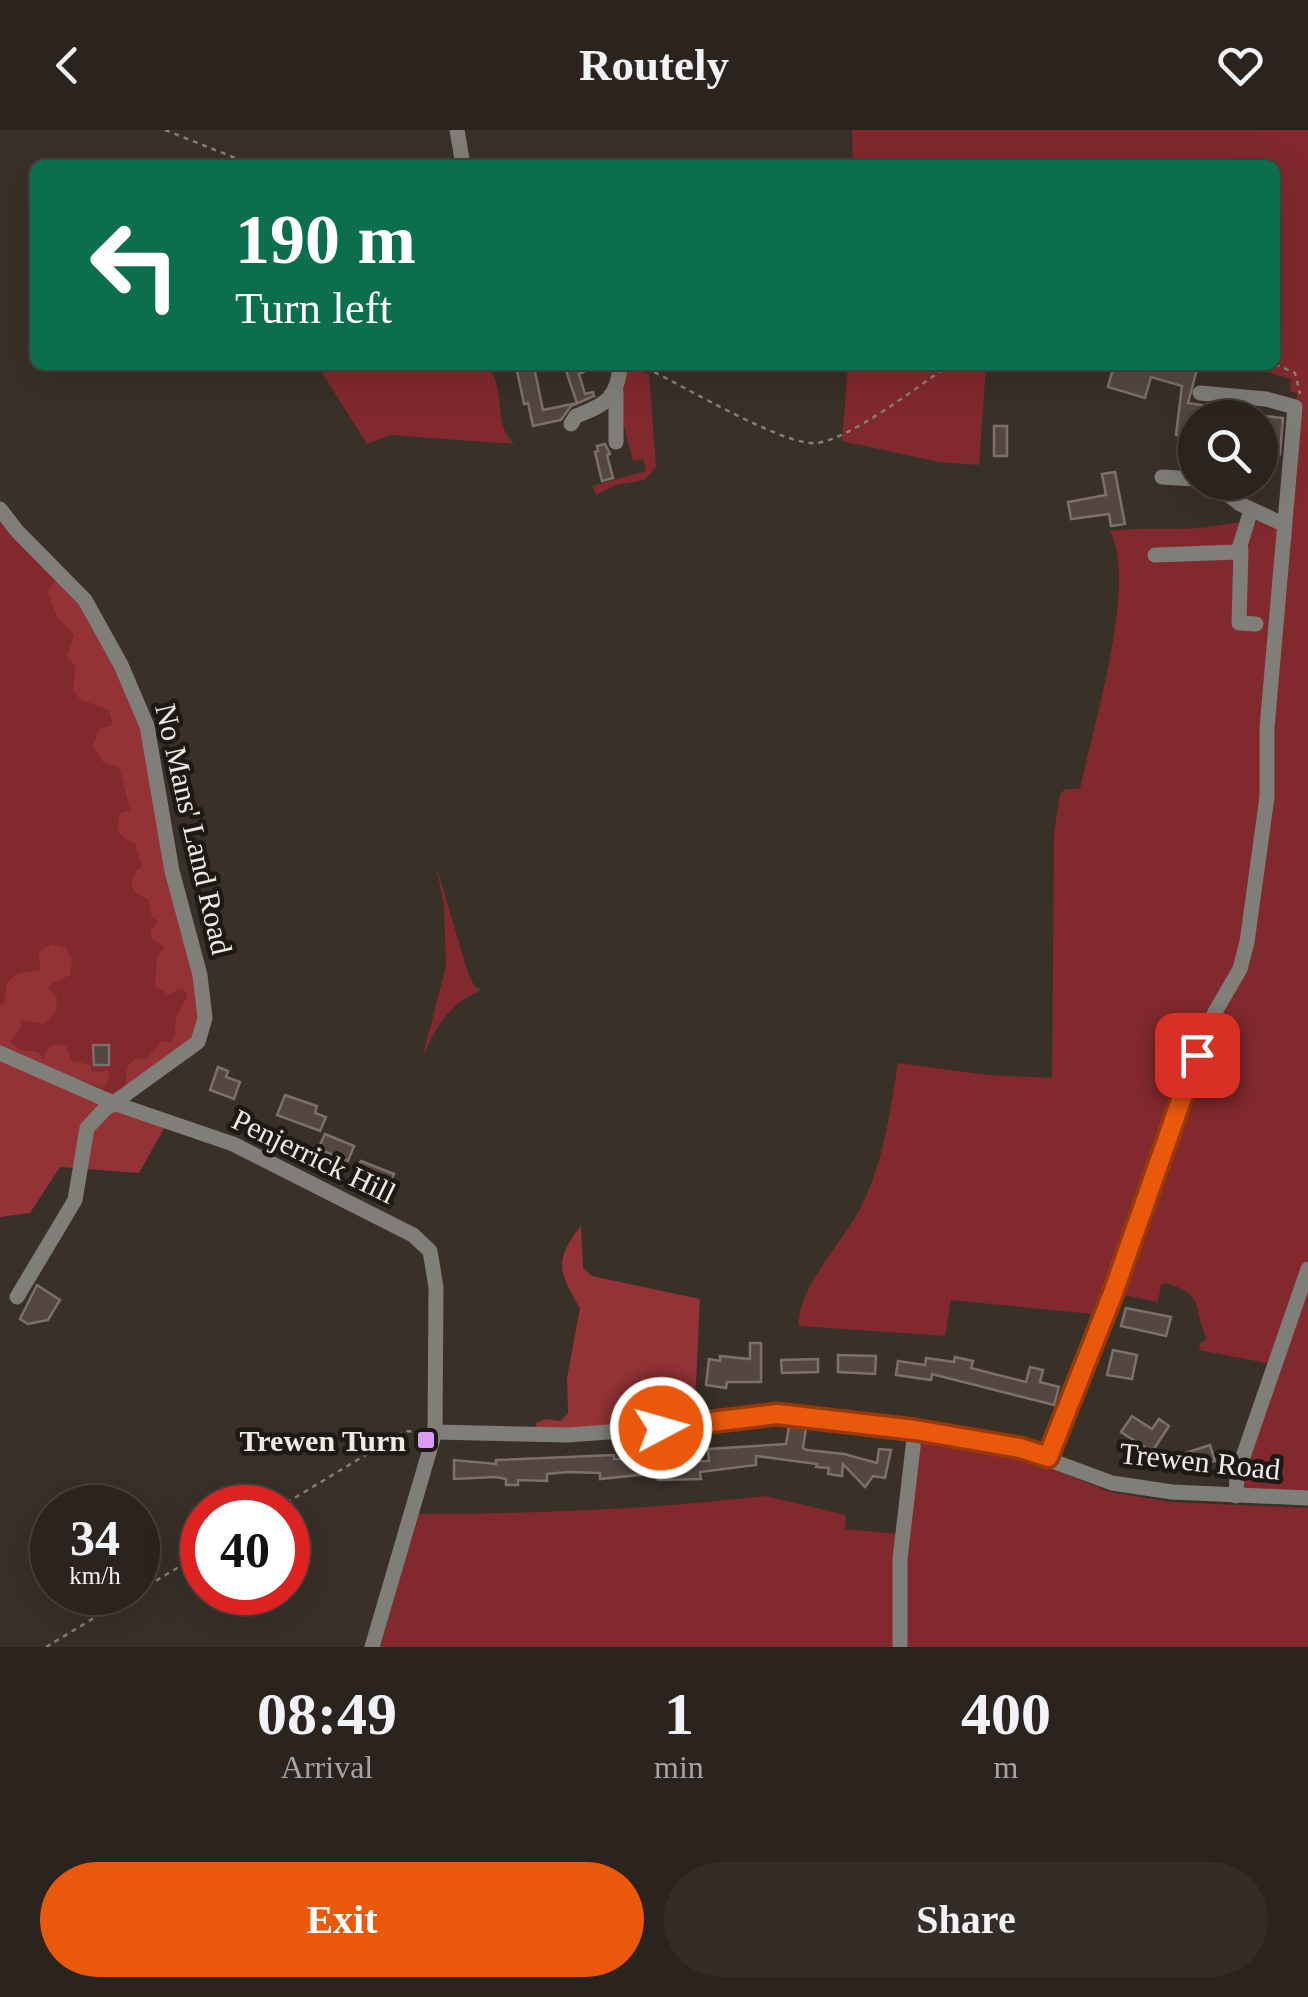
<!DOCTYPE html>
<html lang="en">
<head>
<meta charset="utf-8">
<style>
  :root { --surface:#2b241e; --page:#332c27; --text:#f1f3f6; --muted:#a6a4a4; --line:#47413c; --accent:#ea580c }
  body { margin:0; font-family:Georgia,serif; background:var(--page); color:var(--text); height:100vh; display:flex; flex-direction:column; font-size:38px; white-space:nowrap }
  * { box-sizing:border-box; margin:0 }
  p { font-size:32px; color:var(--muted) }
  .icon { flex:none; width:55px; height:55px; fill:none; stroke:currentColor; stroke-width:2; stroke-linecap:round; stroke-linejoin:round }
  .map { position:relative; height:1517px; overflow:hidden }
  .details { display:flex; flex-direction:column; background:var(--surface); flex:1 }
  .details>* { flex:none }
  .banner { position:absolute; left:30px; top:30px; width:1250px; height:210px; border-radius:15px; box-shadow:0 10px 40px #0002,0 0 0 2px var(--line); background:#0b6e4f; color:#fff; overflow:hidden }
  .fabs { position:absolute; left:1178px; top:270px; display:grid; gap:20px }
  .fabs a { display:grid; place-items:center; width:100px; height:100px; border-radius:50%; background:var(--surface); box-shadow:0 10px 40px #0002,0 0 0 2px var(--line); font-size:50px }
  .speed { position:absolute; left:30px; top:1355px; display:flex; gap:20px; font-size:50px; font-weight:700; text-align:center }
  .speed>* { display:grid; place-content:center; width:130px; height:130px; border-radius:50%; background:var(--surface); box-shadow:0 10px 40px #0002,0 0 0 2px var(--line); line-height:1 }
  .speed small { font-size:25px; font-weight:400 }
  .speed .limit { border:15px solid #d22; background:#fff; color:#111 }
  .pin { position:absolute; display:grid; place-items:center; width:85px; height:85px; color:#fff; margin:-42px; border-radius:20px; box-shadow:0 5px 15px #0006 }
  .me { position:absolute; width:110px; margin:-55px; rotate:84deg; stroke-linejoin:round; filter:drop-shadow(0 0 8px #0008) }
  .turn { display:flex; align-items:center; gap:35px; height:210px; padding:0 40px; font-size:45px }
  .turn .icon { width:130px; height:130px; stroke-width:2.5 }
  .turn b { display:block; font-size:70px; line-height:85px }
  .eta { display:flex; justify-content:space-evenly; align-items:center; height:170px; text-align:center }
  .eta b { font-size:60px; font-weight:600; line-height:70px }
  .cta { display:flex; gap:20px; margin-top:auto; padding:20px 40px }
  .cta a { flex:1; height:115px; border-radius:60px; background:var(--accent); color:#fff; font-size:40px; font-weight:600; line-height:115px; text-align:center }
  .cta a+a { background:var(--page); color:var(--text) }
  header { display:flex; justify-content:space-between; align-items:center; height:130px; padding:0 40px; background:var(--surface); font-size:45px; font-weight:600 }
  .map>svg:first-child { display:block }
  .green { fill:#81292c }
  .forest { fill:#933336 }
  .building { fill:#544742; stroke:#7d706a; stroke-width:2.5 }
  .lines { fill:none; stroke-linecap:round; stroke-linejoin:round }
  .path { stroke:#867e77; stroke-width:2.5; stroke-dasharray:5 5; stroke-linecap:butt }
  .minor { stroke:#807e78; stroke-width:15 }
  .route-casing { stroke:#983908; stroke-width:25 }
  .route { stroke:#ea580c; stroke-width:18 }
  .poi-dot { fill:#da9af6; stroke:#1d1915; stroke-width:4 }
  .labels { text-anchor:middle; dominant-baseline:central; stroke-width:9; stroke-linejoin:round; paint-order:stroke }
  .street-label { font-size:30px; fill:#f0eae4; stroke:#1d1915 }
  .poi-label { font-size:30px; font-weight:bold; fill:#f0eae4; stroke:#1d1915; text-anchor:end }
</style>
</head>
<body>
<header><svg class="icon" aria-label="back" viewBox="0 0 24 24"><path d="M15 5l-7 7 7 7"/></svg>Routely<svg class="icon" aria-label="heart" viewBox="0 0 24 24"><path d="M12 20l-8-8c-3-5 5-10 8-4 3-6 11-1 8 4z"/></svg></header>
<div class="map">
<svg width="1308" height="1517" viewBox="0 0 1308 1517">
  <rect width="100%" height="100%" fill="#393028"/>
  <g class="green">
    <path d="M 852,0 L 1308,0 L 1308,1129 L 1271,1234 L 1199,1220 L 1200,1214 L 1207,1208 C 1191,1175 1207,1165 1165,1153 L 1161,1155 L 1158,1172 L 1119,1164 L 1092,1184 L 951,1170 L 945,1206 L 799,1196 C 795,1160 846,1109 862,1075 C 884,1030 890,981 898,933 L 988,945 L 1052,948 L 1054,703 L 1060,664 L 1065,659 L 1079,659 L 1081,655 C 1093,596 1138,452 1110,401 C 1140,397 1169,400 1199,398 C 1219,397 1235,390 1255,394 L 1258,390 L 1283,398 L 1297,264 L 1290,261 L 1291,249 L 1242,235 L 1275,235 L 1275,35 L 853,35 Z"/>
    <path d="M 325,235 L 486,235 C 508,257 491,296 515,314 L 390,305 L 367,314 L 319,238 Z"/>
    <polygon points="627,235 630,239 649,244 656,337 645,350 616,355 596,365 592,356 646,341 643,329 633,331 619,275"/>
    <polygon points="848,235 986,235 979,335 939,332 842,311"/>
    <polygon points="0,385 81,473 201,899 112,970 0,920"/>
    <path d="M 436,735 L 468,843 L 475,857 L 481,860 C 449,874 435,897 422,929 L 446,836 L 444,776 Z"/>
    <polygon points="1308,1153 1308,1368 1240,1366 1241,1344"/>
    <polygon points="924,1310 1044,1335 1110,1362 1171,1372 1308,1378 1308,1517 905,1517 907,1428 920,1317"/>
    <path d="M 766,1366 L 846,1385 L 845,1399 L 899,1404 L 895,1517 L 380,1517 L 418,1384 C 535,1384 650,1379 766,1366 Z"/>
  </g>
  <g class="forest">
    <path d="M 57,447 L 81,473 L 118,538 L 144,600 L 202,877 L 196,908 L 131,957 L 126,954 L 127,937 L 136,928 L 146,929 L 161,912 L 172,911 C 177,902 174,898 176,889 C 178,879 186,874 187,862 L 178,859 L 169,865 L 155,856 L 157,826 L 165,817 L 152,809 L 150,802 L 158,791 L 152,788 L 148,769 L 136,764 L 131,754 L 135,742 L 142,737 L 135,714 L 124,708 L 117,699 L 120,683 L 130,680 L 119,637 L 103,632 L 93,616 L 99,599 L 113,595 L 109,580 L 81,570 L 73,561 L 75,536 L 67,528 L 74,505 L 56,485 L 48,461 Z"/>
    <polygon points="52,814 66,818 72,831 70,845 51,854 49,858 57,867 56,882 44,894 20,890 21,898 10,912 21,920 38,922 43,930 47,920 54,914 66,916 72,931 91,935 92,943 108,940 110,949 102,958 0,920 0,875 4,875 7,852 19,843 40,840 39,822"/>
    <polygon points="0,926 166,995 139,1043 60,1037 30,1083 0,1087"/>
    <path d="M 581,1096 L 583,1138 L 592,1146 L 700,1169 L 694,1294 L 589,1302 L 537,1298 L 536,1293 L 546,1289 L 561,1291 L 568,1283 L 567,1248 L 580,1178 C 559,1142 553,1131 581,1096 Z"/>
  </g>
  <g class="building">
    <polygon points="564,235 598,235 579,244 585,264 593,262 594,266 571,276 561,290 533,296 528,273 524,274 517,241 534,237 543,280 577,273"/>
    <polygon points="1114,235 1198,235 1188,273 1202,275 1201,288 1195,288 1195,308 1176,305 1182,256 1151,247 1145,268 1108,257"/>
    <polygon points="1264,286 1283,288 1280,324 1261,322"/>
    <rect x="994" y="296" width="13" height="30"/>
    <polygon points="605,314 610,324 607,325 613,348 602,351 595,322 598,321 597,316"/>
    <polygon points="1115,342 1125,394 1111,396 1109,384 1071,389 1068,372 1106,365 1102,344"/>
    <polygon points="93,915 109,915 109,935 94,935"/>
    <polygon points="218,937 228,941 226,947 240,952 234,969 210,960"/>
    <polygon points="285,965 317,976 315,983 326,987 320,1001 277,985"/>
    <polygon points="325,1004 354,1016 348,1031 318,1019"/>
    <polygon points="361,1031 394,1044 387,1058 355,1043"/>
    <polygon points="37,1155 60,1170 48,1190 28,1194 20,1189"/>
    <polygon points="1126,1178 1171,1187 1166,1206 1121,1196"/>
    <polygon points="750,1213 761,1213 761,1252 727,1252 726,1258 706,1255 709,1229 720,1231 720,1226 750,1229"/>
    <polygon points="1113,1220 1137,1225 1132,1249 1107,1245"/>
    <polygon points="838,1225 876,1226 875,1244 838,1242"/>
    <polygon points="955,1227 973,1231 971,1238 1026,1252 1030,1237 1043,1240 1040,1252 1059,1257 1054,1275 932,1244 931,1250 896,1245 898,1231 925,1235 926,1228 954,1232"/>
    <polygon points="818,1229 818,1242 782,1243 781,1230"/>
    <polygon points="1132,1286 1152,1299 1159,1289 1169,1296 1152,1322 1121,1302"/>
    <polygon points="789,1296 806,1298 803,1318 807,1320 844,1324 877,1333 879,1319 891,1320 885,1348 873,1346 865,1357 843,1334 842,1346 828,1344 829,1338 816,1337 817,1334 756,1326 756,1335 700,1342 701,1349 658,1350 658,1343 600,1349 600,1343 569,1342 547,1344 547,1351 518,1350 518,1355 506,1355 506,1349 496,1347 454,1349 454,1330 496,1334 496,1330 614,1325 614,1329 647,1329 669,1328 669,1322 681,1322 682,1332 709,1331 708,1319 786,1314"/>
    <polygon points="1210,1315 1215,1331 1190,1338 1185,1323"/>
  </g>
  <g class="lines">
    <g class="path">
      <polyline points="165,0 253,35"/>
      <polyline points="1275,234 1295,243 1300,264"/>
      <path d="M 635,237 L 654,242 C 687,258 786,317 817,313 C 850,309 919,256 949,235"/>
      <polyline points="278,1378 405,1301 420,1302"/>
      <polyline points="139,1461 202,1423"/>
      <polyline points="46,1517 137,1462"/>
    </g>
    <g class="minor">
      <polyline points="457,0 463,35"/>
      <polyline points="616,262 616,312"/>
      <path d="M 571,294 L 576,286 C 605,275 618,268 620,235"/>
      <polyline points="1162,347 1195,349"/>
      <polyline points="1213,352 1240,374 1283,394"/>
      <polyline points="0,379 17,401 85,470 121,535 147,596 172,741 200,845 205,888 198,912 104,980 87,998 75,1070 17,1167"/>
      <polyline points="1241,420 1239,493 1256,494"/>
      <polyline points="1155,425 1238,422 1251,380"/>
      <polyline points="0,923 116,974 233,1014 413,1105 430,1121 436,1157 435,1302 372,1517"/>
      <polyline points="435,1302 567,1305 692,1296 777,1283 915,1300 1020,1319 1112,1353 1172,1362 1308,1368"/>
      <polyline points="1048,1327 1113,1163 1202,912 1215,882 1240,839 1247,812 1267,667 1267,598 1295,277 1266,269 1200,263"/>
      <polyline points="1236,1366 1237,1344 1308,1139"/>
      <polyline points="900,1517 900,1429 915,1300"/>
    </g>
  </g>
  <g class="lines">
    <g class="route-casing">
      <polyline id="route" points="661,1298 777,1284 915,1300 1020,1318 1048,1327 1113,1163 1197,925"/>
    </g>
    <use href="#route" class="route"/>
  </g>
  <rect class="poi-dot" x="416" y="1300" width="20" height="20" rx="5"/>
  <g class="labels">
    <g class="street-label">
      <text transform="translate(194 699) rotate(77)">No Mans' Land Road</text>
      <text transform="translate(314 1026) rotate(26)">Penjerrick Hill</text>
      <text transform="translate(1200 1331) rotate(6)">Trewen Road</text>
    </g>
    <g class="poi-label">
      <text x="406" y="1310">Trewen Turn</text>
    </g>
  </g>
</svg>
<div class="fabs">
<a><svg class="icon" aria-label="search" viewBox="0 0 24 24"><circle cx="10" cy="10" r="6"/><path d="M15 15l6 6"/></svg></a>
</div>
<div class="speed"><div>34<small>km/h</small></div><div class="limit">40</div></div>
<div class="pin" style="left:1197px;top:925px;background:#d93025"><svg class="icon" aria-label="arrive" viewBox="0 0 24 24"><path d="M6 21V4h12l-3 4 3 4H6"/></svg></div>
<svg class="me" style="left:661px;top:1298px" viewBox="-20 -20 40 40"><circle r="17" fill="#ea580c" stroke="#fff" stroke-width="3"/><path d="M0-11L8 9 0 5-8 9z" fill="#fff"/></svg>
<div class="banner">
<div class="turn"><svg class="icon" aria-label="left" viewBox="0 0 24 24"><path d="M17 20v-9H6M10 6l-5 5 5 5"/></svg><div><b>190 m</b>Turn left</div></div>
</div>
</div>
<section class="details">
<div class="eta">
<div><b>08:49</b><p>Arrival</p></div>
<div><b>1</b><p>min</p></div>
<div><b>400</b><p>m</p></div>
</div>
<div class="cta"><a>Exit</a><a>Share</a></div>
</section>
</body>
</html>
